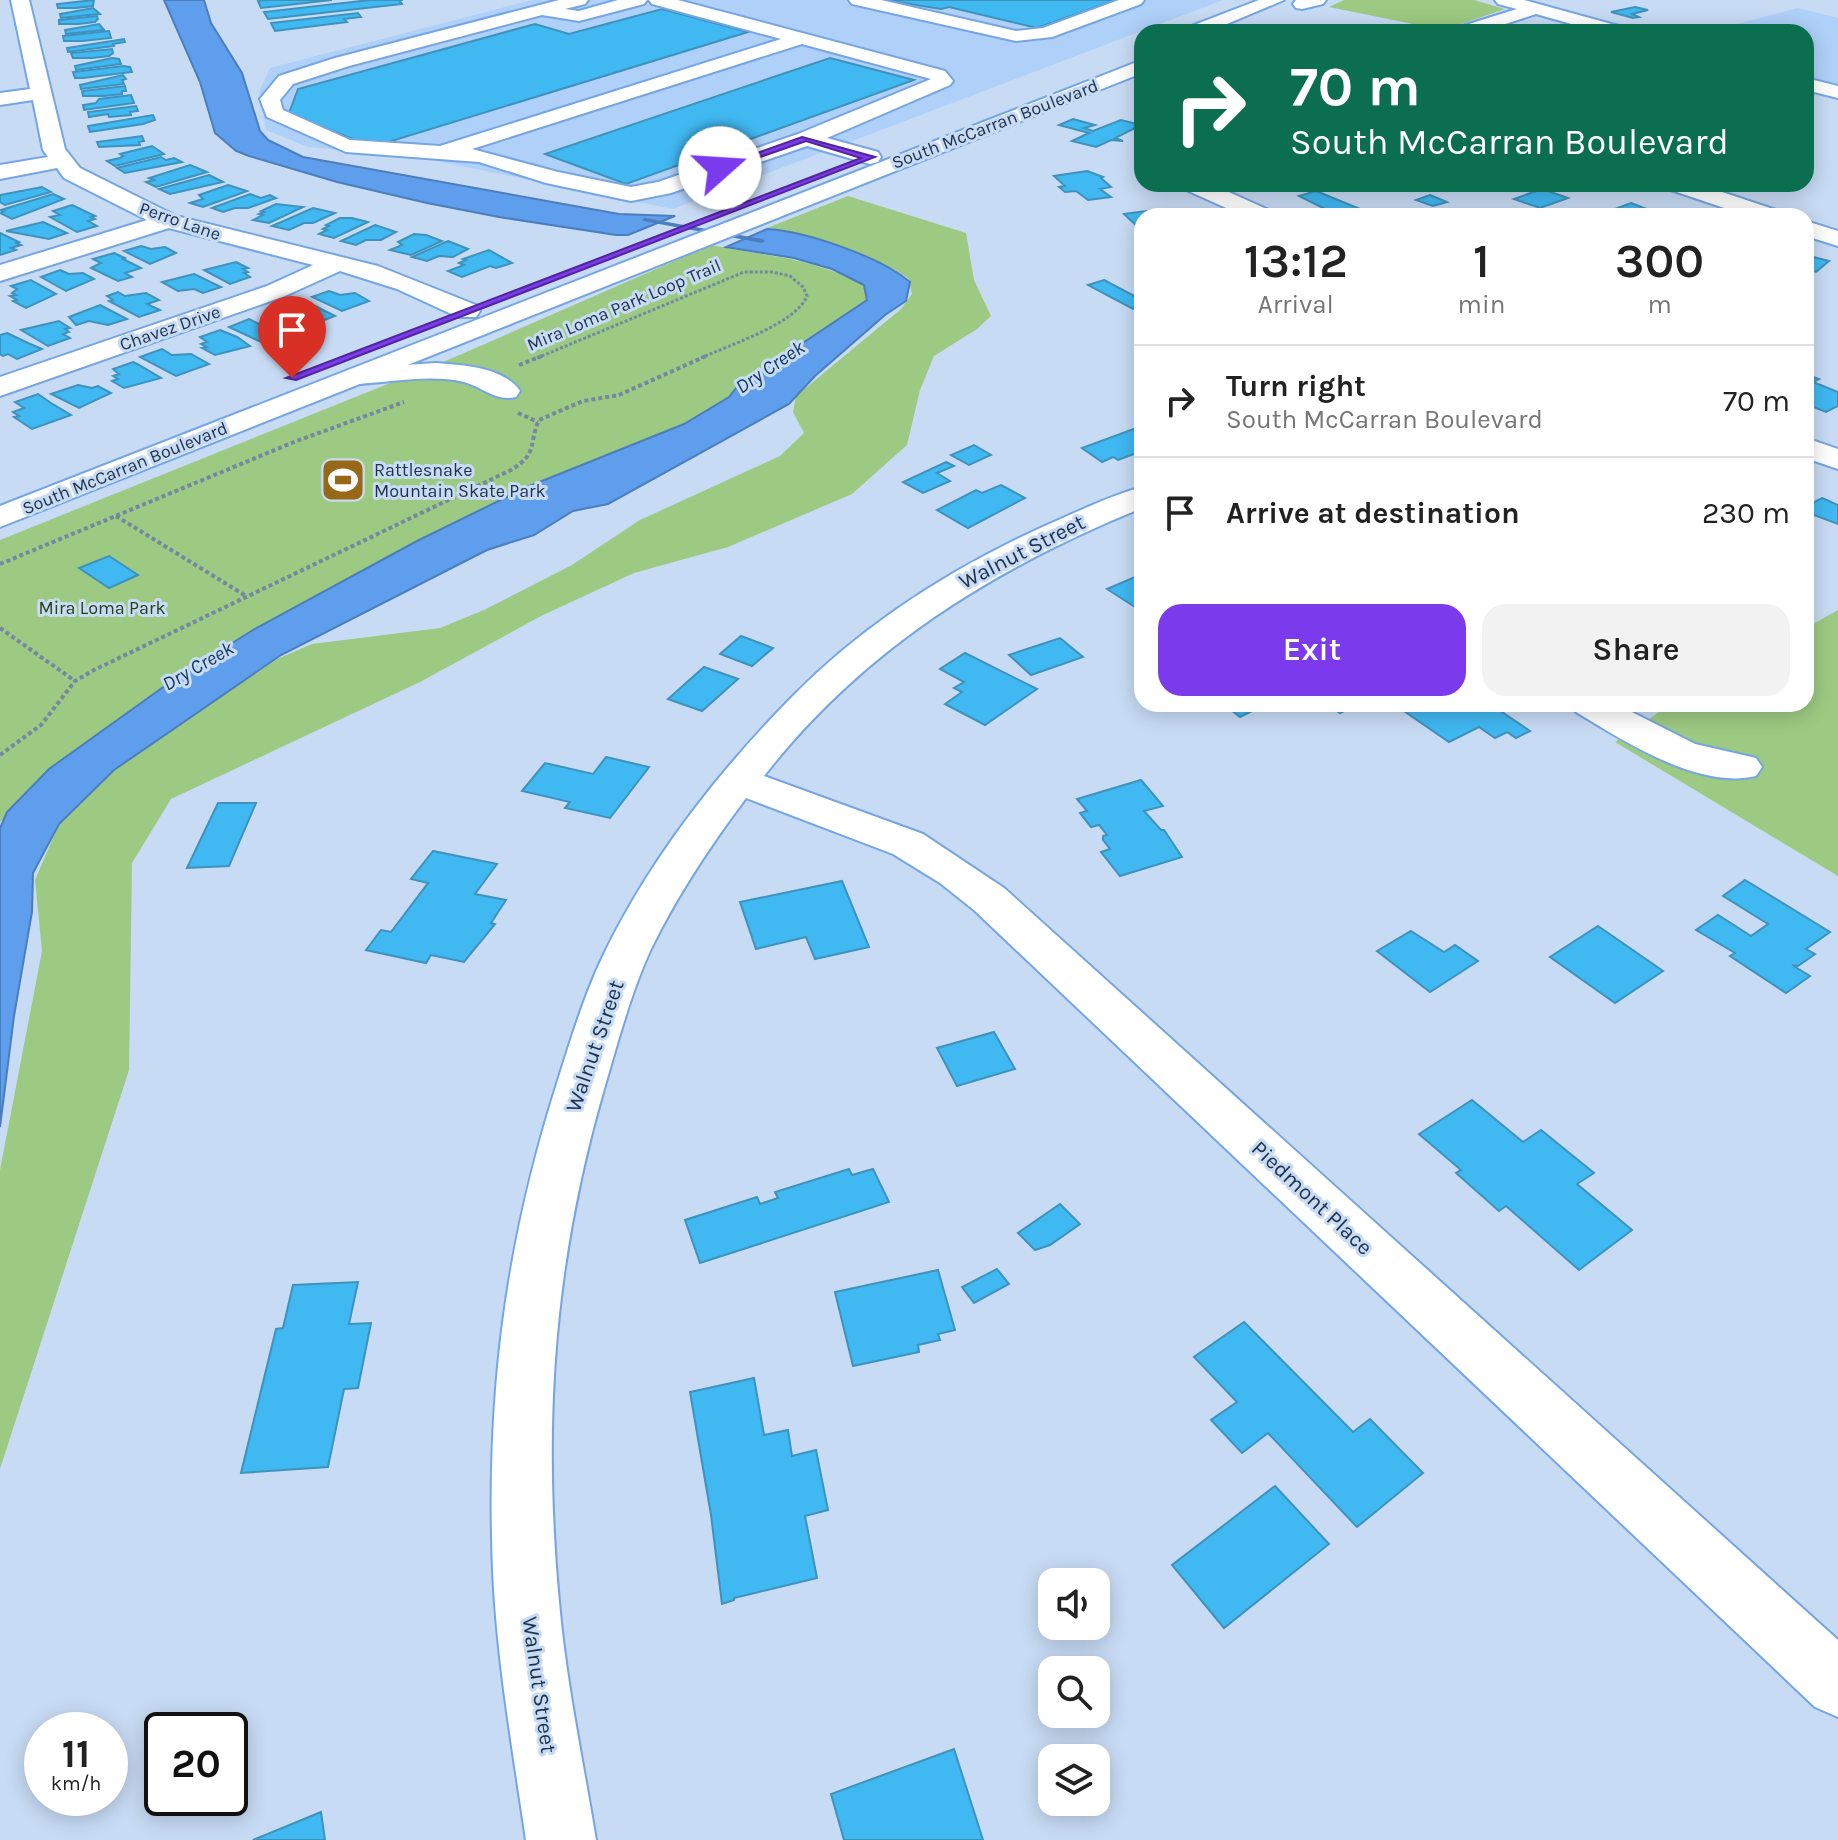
<!DOCTYPE html>
<html lang="en">
<head>
<meta charset="utf-8">
<style>
  :root { --surface:#fff; --page:#f2f2f2; --text:#222; --muted:#767676; --line:#e0e0e0; --accent:#7c3aed }
  body { margin:0; font-family:Karla,sans-serif; background:var(--page); color:var(--text); height:100vh; display:flex; flex-direction:column; font-size:30px; white-space:nowrap }
  * { box-sizing:border-box; margin:0 }
  p { font-size:26px; color:var(--muted) }
  .icon { flex:none; width:44px; height:44px; fill:none; stroke:currentColor; stroke-width:2; stroke-linecap:round; stroke-linejoin:round }
  .map { position:relative; flex:1; overflow:hidden }
  .panel { position:absolute; left:1134px; top:208px; width:680px; height:504px; display:flex; flex-direction:column; background:var(--surface); border-radius:24px; box-shadow:0 4px 20px #0003 }
  .panel>* { flex:none }
  .top-card { position:absolute; left:1134px; top:24px; width:680px; height:168px; border-radius:24px; box-shadow:0 4px 20px #0003; background:#0b6e4f; color:#fff; overflow:hidden }
  .buttons { position:absolute; left:1038px; top:1568px; display:grid; gap:16px }
  .buttons a { display:grid; place-items:center; width:72px; height:72px; border-radius:16px; background:var(--surface); box-shadow:0 4px 20px #0003; font-size:40px }
  .speed { position:absolute; left:24px; top:1712px; display:flex; gap:16px; font-size:40px; font-weight:700; text-align:center }
  .speed>* { display:grid; place-content:center; width:104px; height:104px; border-radius:50%; background:var(--surface); box-shadow:0 4px 20px #0003; line-height:1 }
  .speed small { font-size:20px; font-weight:400 }
  .speed .limit { border:4px solid #111; border-radius:12px; background:#fff; color:#111 }
  .pin { position:absolute; display:grid; place-items:center; width:68px; height:68px; color:#fff; margin:-82px -34px; border-radius:50% 50% 50% 0; rotate:-45deg; box-shadow:0 0 8px #0007 }
  .pin .icon { rotate:45deg }
  .me { position:absolute; width:88px; margin:-44px; rotate:71deg; stroke-linejoin:round; filter:drop-shadow(0 0 6px #0008) }
  .turn { display:flex; align-items:center; gap:28px; height:168px; padding:0 24px; font-size:36px }
  .turn .icon { width:104px; height:104px; stroke-width:2.5 }
  .turn b { display:block; font-size:56px; line-height:68px }
  .eta { display:flex; justify-content:space-evenly; align-items:center; height:136px; text-align:center }
  .eta b { font-size:48px; font-weight:600; line-height:56px }
  .action { display:flex; gap:16px; margin-top:auto; padding:16px 24px }
  .action a { flex:1; height:92px; border-radius:24px; background:var(--accent); color:#fff; font-size:32px; font-weight:600; line-height:92px; text-align:center }
  .action a+a { background:var(--page); color:var(--text) }
  ul { padding:0; list-style:none }
  li { display:flex; align-items:center; gap:24px; height:112px; padding:0 24px; border-top:2px solid var(--line) }
  li div { flex:1 }
  li b { display:block; font-size:30px }
  li em { font-style:normal }
  .map>svg:first-child { display:block }
  .built { fill:#afd0f8 }
  .green { fill:#9dca82 }
  .water { fill:#5e9eec; stroke:#4b7ebc; stroke-width:2 }
  .lines { fill:none; stroke-linecap:round; stroke-linejoin:round }
  .stream { fill:#4b7ebc; fill-rule:evenodd }
  .building { fill:#40b8f2; stroke:#3f92bc; stroke-width:2 }
  .minor-casing { stroke:#76a6e2; stroke-width:4 }
  .major-casing { stroke:#76a6e2; stroke-width:4 }
  .path-far1 { stroke:#7488a1; stroke-width:3; stroke-dasharray:3 2; stroke-linecap:butt }
  .path { stroke:#7488a1; stroke-width:4; stroke-dasharray:4 3; stroke-linecap:butt }
  .minor { fill:#fff; fill-rule:evenodd }
  .major { fill:#fff; fill-rule:evenodd }
  .route { fill:#7c3aed; stroke:#51269a; stroke-width:2 }
  .labels { text-anchor:middle; dominant-baseline:central; stroke-width:6; stroke-linejoin:round; paint-order:stroke }
  .far-street-label { font-size:18px; fill:#1e324b; stroke:#c7dbf4 }
  .far-poi-label { font-size:18px; fill:#1e324b; stroke:#c7dbf4; text-anchor:start }
  .far-park-label { font-size:18px; fill:#264112; stroke:#c7dbf4 }
  .far-water-label { font-size:20px; font-style:italic; fill:#13345b; stroke:#c7dbf4 }
  .street-label { font-size:22px; fill:#1e324b; stroke:#c7dbf4 }
</style>
</head>
<body>
<div class="map">
<svg width="1838" height="1840" viewBox="0 0 1838 1840">
  <rect width="100%" height="100%" fill="#c7dbf4"/>
  <g class="built">
    <polygon points="532,0 1223,0 673,209 422,158 308,147 266,130 259,92 270,68"/>
    <polygon points="1798,8 1838,18 1838,86 1806,77 1806,32 1705,32"/>
  </g>
  <g class="green">
    <polygon points="1344,0 1474,0 1505,9 1443,30 1329,7"/>
    <path d="M 848,196 L 966,233 L 974,280 L 991,316 L 977,329 L 934,356 L 920,390 L 907,445 L 852,494 L 728,547 L 634,573 L 541,616 L 420,682 L 171,799 L 132,863 L 129,1070 L 0,1469 L 0,1170 L 42,951 L 35,880 L 59,824 L 114,770 L 277,659 L 312,644 L 440,628 L 484,610 L 572,565 L 640,520 L 780,456 L 804,433 L 793,412 L 796,396 L 901,309 L 912,294 L 908,278 C 874,256 854,251 815,241 C 798,236 786,229 767,228 Z"/>
    <path d="M 711,245 C 770,257 809,257 864,285 L 868,300 L 704,419 L 248,639 L 137,705 L 64,763 L 0,822 L 0,540 L 455,357 Z"/>
    <polygon points="1838,610 1838,876 1615,742 1671,704 1806,704 1806,628"/>
  </g>
  <g class="water">
    <polygon points="164,0 204,0 211,23 242,73 260,131 268,140 303,157 619,214 675,216 628,235 616,235 499,217 427,203 337,182 249,156 236,151 215,133 200,82"/>
    <path d="M 767,229 C 805,231 881,257 910,282 L 906,301 L 885,315 L 815,376 L 789,404 L 608,504 L 573,511 L 534,535 L 487,550 L 281,655 L 114,770 L 59,824 L 33,873 L 32,912 L 14,1016 L 0,1127 L 0,828 L 7,812 L 49,769 L 173,680 L 253,630 L 417,541 L 527,487 L 684,424 L 729,397 L 737,387 L 867,300 L 864,285 L 832,269 L 794,258 L 726,247 Z"/>
  </g>
  <g class="lines">
    <polygon class="stream" points="645,218 762,239 765,241 762,243 643,221 642,220"/>
  </g>
  <g class="building">
    <polygon points="94,0 93,6 76,8 58,8 57,4"/>
    <polygon points="268,0 332,0 261,8 258,1"/>
    <polygon points="370,0 403,0 399,0 402,4 268,19 264,12"/>
    <polygon points="885,0 1116,0 1037,28 949,7 941,9"/>
    <polygon points="1635,7 1648,10 1632,14 1639,17 1633,18 1611,12"/>
    <polygon points="93,8 100,14 61,18 60,14"/>
    <polygon points="662,9 748,32 372,147 289,113 298,89 535,24 569,34"/>
    <polygon points="358,13 361,17 344,19 347,22 275,31 271,23"/>
    <polygon points="97,16 98,19 95,22 78,24 59,24 59,20"/>
    <polygon points="99,24 104,30 66,34 65,30"/>
    <polygon points="109,31 111,38 82,41 64,41 63,36"/>
    <polygon points="124,39 125,42 113,44 114,46 68,52 67,48"/>
    <polygon points="112,49 113,53 109,56 92,58 73,58 71,53"/>
    <polygon points="112,58 119,59 121,64 76,70 75,66"/>
    <polygon points="830,58 914,80 626,184 545,154"/>
    <polygon points="123,66 130,67 132,72 83,78 75,78 73,72"/>
    <polygon points="123,75 126,79 122,80 124,84 81,89 80,85"/>
    <polygon points="125,86 126,91 122,91 122,94 104,96 83,96 82,91"/>
    <polygon points="131,95 134,103 84,110 83,105 96,103 99,99"/>
    <polygon points="136,106 138,111 130,112 131,115 109,117 108,114 89,117 88,112"/>
    <polygon points="153,115 155,120 143,124 90,132 88,126"/>
    <polygon points="1073,119 1095,125 1084,128 1093,131 1121,120 1141,125 1115,138 1123,141 1111,140 1096,147 1072,141 1089,133 1059,125"/>
    <polygon points="142,136 144,141 139,142 140,145 99,147 97,142"/>
    <polygon points="152,146 164,154 115,166 107,161 120,158 123,156 120,154"/>
    <polygon points="161,157 166,160 174,158 182,162 125,173 117,168"/>
    <polygon points="190,165 207,172 156,187 146,182 154,180 149,178"/>
    <polygon points="1087,171 1103,177 1101,178 1111,187 1100,189 1111,197 1088,200 1076,191 1065,192 1059,187 1065,186 1054,176"/>
    <polygon points="209,175 223,182 170,194 159,189"/>
    <polygon points="228,185 247,191 203,207 190,203 203,199 199,195"/>
    <polygon points="42,187 51,192 5,205 0,202 0,195"/>
    <polygon points="1542,189 1568,198 1540,208 1514,199"/>
    <polygon points="1316,191 1377,216 1339,216 1299,196"/>
    <polygon points="53,194 64,199 12,219 0,213 4,211 1,210"/>
    <polygon points="250,194 261,198 270,195 276,198 248,208 235,208 223,212 212,208"/>
    <polygon points="1430,195 1447,202 1433,206 1416,200"/>
    <polygon points="1631,203 1649,210 1646,211 1661,216 1619,216 1607,212"/>
    <polygon points="276,204 303,207 269,223 253,220 263,215 259,214 264,212 261,211"/>
    <polygon points="72,205 95,216 91,217 95,219 88,221 97,226 77,232 50,217 60,215 53,211"/>
    <polygon points="313,208 335,213 313,223 304,223 289,230 272,226"/>
    <polygon points="1154,210 1161,216 1142,216 1142,231 1124,214"/>
    <polygon points="340,218 352,218 368,222 334,238 319,234 327,230 323,229 329,226 326,225"/>
    <polygon points="43,222 67,233 49,239 6,231"/>
    <polygon points="375,225 396,232 381,240 366,240 356,245 341,241"/>
    <polygon points="0,233 19,242 16,243 21,245 11,248 16,250 0,255"/>
    <polygon points="414,234 426,235 442,241 411,255 390,250 402,245 398,242"/>
    <polygon points="448,241 468,249 453,257 439,256 427,261 412,257"/>
    <polygon points="141,246 151,249 165,247 176,253 150,264 124,251"/>
    <polygon points="489,250 512,263 496,268 490,266 462,277 448,271 464,265 459,263 466,260 463,259"/>
    <polygon points="114,253 125,258 123,259 141,268 125,273 132,277 118,281 91,268 101,263 93,259"/>
    <polygon points="1806,255 1829,261 1816,272 1806,269"/>
    <polygon points="236,262 248,268 243,269 248,272 244,273 250,277 230,284 204,270"/>
    <polygon points="60,270 69,274 83,273 94,279 66,291 41,277"/>
    <polygon points="194,274 221,287 203,293 194,289 178,291 162,282"/>
    <polygon points="31,280 36,283 56,294 26,308 13,301 17,300 10,296 16,295 12,293 17,289 11,286"/>
    <polygon points="1104,280 1142,300 1142,306 1133,309 1088,285"/>
    <polygon points="329,291 340,295 355,293 369,301 342,311 312,297"/>
    <polygon points="118,292 125,296 146,293 159,300 147,304 160,310 139,317 109,301 113,300 107,296"/>
    <polygon points="303,299 315,306 335,316 304,328 281,317 290,311 281,307"/>
    <polygon points="100,305 127,319 108,325 89,321 76,325 69,317"/>
    <polygon points="249,319 259,324 275,322 288,329 261,342 229,327"/>
    <polygon points="59,321 70,328 65,329 69,332 63,334 70,338 48,346 21,330"/>
    <polygon points="220,330 237,337 250,346 215,355 202,348 207,347 201,344 207,342 200,337"/>
    <polygon points="7,333 28,343 42,349 17,359 8,354 3,356 0,354 0,335"/>
    <polygon points="162,349 172,355 191,354 209,364 176,376 140,357"/>
    <polygon points="133,362 139,365 161,378 124,388 112,381 118,379 113,376 119,374 113,369"/>
    <polygon points="1806,374 1819,379 1813,382 1838,392 1838,406 1826,412 1806,404"/>
    <polygon points="78,385 92,388 98,386 111,393 79,408 51,394"/>
    <polygon points="38,394 51,403 71,415 32,429 14,417 19,416 13,412 24,408 15,402"/>
    <polygon points="1142,426 1142,451 1118,460 1113,457 1102,462 1082,448"/>
    <polygon points="974,445 991,455 969,465 951,455"/>
    <polygon points="946,462 954,466 937,473 950,481 923,493 903,482"/>
    <polygon points="1001,485 1025,498 968,528 937,510 976,490 982,493"/>
    <polygon points="1822,498 1838,505 1838,524 1806,512 1806,506"/>
    <polygon points="109,556 138,575 109,588 79,568"/>
    <polygon points="1142,574 1142,605 1135,607 1107,589"/>
    <polygon points="741,636 773,648 752,666 720,654"/>
    <polygon points="1060,638 1083,657 1031,675 1009,655"/>
    <polygon points="965,653 1037,689 985,725 945,704 962,692 954,688 964,682 940,669"/>
    <polygon points="704,667 738,679 702,711 668,699"/>
    <polygon points="1224,704 1266,704 1240,717"/>
    <polygon points="1327,704 1358,704 1340,713"/>
    <polygon points="1404,704 1490,704 1530,731 1516,738 1507,732 1495,738 1479,727 1449,742 1398,707"/>
    <polygon points="606,757 649,767 610,818 565,808 570,802 522,791 545,763 593,774"/>
    <polygon points="1141,780 1163,806 1144,811 1161,830 1164,830 1182,857 1120,876 1101,852 1110,849 1103,840 1103,836 1107,835 1099,825 1091,827 1080,813 1087,811 1077,799"/>
    <polygon points="218,803 256,803 229,866 187,868"/>
    <polygon points="433,851 497,864 475,894 506,900 491,923 495,924 464,962 431,955 426,963 366,950 381,930 391,932 428,883 411,879"/>
    <polygon points="1745,880 1830,932 1806,949 1815,954 1798,966 1792,965 1810,976 1786,993 1730,956 1735,953 1696,930 1718,915 1751,936 1768,924 1723,896"/>
    <polygon points="842,881 869,947 815,959 806,937 756,949 740,902"/>
    <polygon points="1598,926 1663,971 1615,1003 1550,957"/>
    <polygon points="1411,931 1444,952 1455,945 1478,961 1430,992 1377,951"/>
    <polygon points="994,1032 1015,1069 957,1086 937,1048"/>
    <polygon points="1472,1100 1523,1142 1541,1130 1594,1173 1577,1184 1632,1230 1579,1270 1506,1206 1499,1211 1456,1173 1461,1170 1419,1134"/>
    <polygon points="849,1169 852,1175 873,1169 889,1202 700,1263 685,1220 757,1197 760,1204 778,1198 775,1192"/>
    <polygon points="1060,1204 1080,1224 1050,1245 1035,1250 1018,1233"/>
    <polygon points="997,1269 1009,1284 974,1303 962,1287"/>
    <polygon points="938,1270 955,1330 938,1334 940,1340 918,1345 919,1352 853,1366 835,1292"/>
    <polygon points="358,1282 349,1324 371,1323 358,1388 344,1389 328,1467 241,1473 276,1329 283,1328 293,1285"/>
    <polygon points="1244,1322 1353,1432 1370,1419 1423,1473 1357,1527 1268,1433 1242,1453 1211,1420 1237,1402 1194,1357"/>
    <polygon points="754,1378 764,1435 788,1430 792,1456 816,1450 828,1510 805,1516 817,1578 734,1598 734,1600 722,1604 711,1515 690,1392"/>
    <polygon points="1275,1486 1329,1544 1224,1628 1172,1565"/>
    <polygon points="954,1749 983,1840 844,1840 831,1794"/>
    <polygon points="321,1812 325,1840 253,1840"/>
  </g>
  <g class="lines">
    <g class="minor-casing">
      <g id="minor">
        <polygon points="11,0 29,0 65,149 80,168 176,216 378,266 476,305 480,311 476,317 458,317 397,289 340,271 285,296 0,396 0,377 267,286 313,265 169,228 0,281 0,265 147,220 64,178 57,168 0,179 0,165 48,157 43,150 33,100 0,105 0,93 30,89"/>
        <path d="M 559,0 L 588,0 L 585,4 L 565,9 L 579,11 L 618,0 L 647,0 L 644,4 L 579,21 L 542,15 L 349,66 L 293,84 L 280,100 L 283,110 L 350,140 L 440,146 L 781,39 L 652,4 L 649,0 L 678,0 L 945,71 L 953,81 L 950,85 L 827,138 L 878,152 L 881,157 L 878,162 L 870,164 L 807,146 L 671,193 L 631,201 L 546,183 L 479,162 L 346,152 L 267,117 L 260,99 L 279,76 L 335,58 ZM 802,44 L 931,79 L 798,134 L 658,182 L 631,187 L 558,172 L 472,149 Z"/>
        <polygon points="849,0 881,0 1016,31 1043,28 1119,0 1144,0 1141,4 1052,37 1016,41 852,4"/>
        <polygon points="1495,0 1524,0 1626,28 1629,32 1600,32 1536,14 1481,32 1453,32 1456,28 1517,9 1498,4"/>
        <polygon points="1806,78 1838,86 1838,98 1806,90"/>
        <polygon points="1181,184 1211,184 1271,211 1275,216 1244,216 1184,189"/>
        <polygon points="1665,184 1698,184 1779,211 1783,216 1748,216 1668,189"/>
        <polygon points="1806,221 1838,231 1838,246 1806,236"/>
        <path d="M 436,363 C 462,365 504,367 520,391 L 516,397 C 495,402 483,387 464,382 C 431,374 391,382 358,384 L 348,382 L 344,376 L 348,370 L 358,368 Z"/>
        <polygon points="1806,438 1838,449 1838,469 1806,458"/>
        <path d="M 1142,487 L 1142,508 C 994,568 863,649 764,776 L 923,834 L 1004,888 L 1838,1640 L 1838,1717 L 1815,1707 L 974,910 L 940,883 L 893,854 L 746,798 C 710,846 676,897 650,951 C 631,993 619,1038 606,1082 C 554,1258 542,1419 559,1602 C 566,1682 583,1761 596,1840 L 526,1840 C 513,1751 497,1661 493,1571 C 486,1395 505,1245 559,1077 C 572,1036 585,993 604,954 C 650,859 719,771 793,696 C 870,618 965,560 1065,517 C 1090,506 1116,494 1142,487 Z"/>
        <path d="M 1570,704 L 1616,704 L 1695,744 L 1756,758 L 1762,767 L 1756,776 C 1699,790 1622,740 1576,712 Z"/>
      </g>
    </g>
    <g class="major-casing">
      <g id="major">
        <polygon points="1259,0 1284,0 1208,32 1183,32 1186,28"/>
        <polygon points="1296,0 1326,0 1323,4 1302,9 1296,8 1293,4"/>
        <polygon points="1142,60 1142,73 0,527 0,506"/>
      </g>
    </g>
    <path class="path-far1" d="M 537,358 L 744,272 L 772,272 L 790,276 L 803,287 L 807,296 C 796,324 729,345 701,358"/>
    <g class="path">
      <polyline points="519,365 542,356"/>
      <polyline points="518,413 538,422"/>
      <polyline points="116,516 246,596"/>
      <polyline points="0,564 294,442 404,402"/>
      <polyline points="0,628 75,681"/>
      <path d="M 0,755 L 41,725 L 75,681 L 94,670 L 511,470 C 539,453 528,444 539,420 L 583,401 L 619,395 L 706,356"/>
    </g>
    <use href="#minor" class="minor"/>
    <use href="#major" class="major"/>
  </g>
  <polygon class="route" points="802,137 875,157 296,380 286,378 861,158 806,141 723,170 715,168"/>
  <defs>
    <g id="stadium-square" transform="scale(2.3)"><rect x="-9" y="-9" width="18" height="18" rx="4" fill="#986819" stroke="#c7dbf4"/><path d="M0-5a6.5 5 0 1 0 0 10a6.5 5 0 1 0 0-10ZM-3.5-1.8h7v3.6h-7Z" fill="#fff"/></g>
  </defs>
  <g fill-rule="evenodd">
    <use href="#stadium-square" x="343" y="480"/>
  </g>
  <g class="labels">
    <g class="far-street-label">
      <text transform="translate(995 124) rotate(-21)">South McCarran Boulevard</text>
      <text transform="translate(180 221) rotate(19)">Perro Lane</text>
      <text transform="translate(624 305) rotate(-23)">Mira Loma Park Loop Trail</text>
      <text transform="translate(170 328) rotate(-19)">Chavez Drive</text>
      <text transform="translate(125 468) rotate(-22)">South McCarran Boulevard</text>
    </g>
    <g class="far-poi-label">
      <text x="374" y="470">Rattlesnake<tspan x="374" dy="21">Mountain Skate Park</tspan></text>
    </g>
    <g class="far-park-label">
      <text x="102" y="608">Mira Loma Park</text>
    </g>
    <g class="far-water-label">
      <text transform="translate(770 367) rotate(-34)">Dry Creek</text>
      <text transform="translate(198 666) rotate(-30)">Dry Creek</text>
    </g>
    <g class="street-label">
      <text transform="translate(1022 552) rotate(-27)">Walnut Street</text>
      <text transform="translate(595 1046) rotate(-71)">Walnut Street</text>
      <text transform="translate(1312 1198) rotate(43)">Piedmont Place</text>
      <text transform="translate(539 1685) rotate(82)">Walnut Street</text>
    </g>
  </g>
</svg>
<div class="buttons">
<a><svg class="icon" aria-label="sound" viewBox="0 0 24 24"><path d="M4 9h4l5-4v14l-5-4H4zM17 9q2 3 0 6"/></svg></a>
<a><svg class="icon" aria-label="search" viewBox="0 0 24 24"><circle cx="10" cy="10" r="6"/><path d="M15 15l6 6"/></svg></a>
<a><svg class="icon" aria-label="layers" viewBox="0 0 24 24"><path d="M12 4l9 5-9 5-9-5zM3 14l9 5 9-5"/></svg></a>
</div>
<div class="speed"><div>11<small>km/h</small></div><div class="limit">20</div></div>
<div class="pin" style="left:292px;top:378px;background:#d93025"><svg class="icon" aria-label="arrive" viewBox="0 0 24 24"><path d="M6 21V4h12l-3 4 3 4H6"/></svg></div>
<svg class="me" style="left:720px;top:168px" viewBox="-20 -20 40 40"><circle r="19" fill="#fff"/><path d="M0-13L10 11 0 6-10 11z" fill="#7c3aed"/></svg>
<div class="top-card">
<div class="turn"><svg class="icon" aria-label="right" viewBox="0 0 24 24"><path d="M7 20v-9h11M14 6l5 5-5 5"/></svg><div><b>70 m</b>South McCarran Boulevard</div></div>
</div>
<section class="panel">
<div class="eta">
<div><b>13:12</b><p>Arrival</p></div>
<div><b>1</b><p>min</p></div>
<div><b>300</b><p>m</p></div>
</div>
<ul>
<li><svg class="icon" aria-label="right" viewBox="0 0 24 24"><path d="M7 20v-9h11M14 6l5 5-5 5"/></svg><div><b>Turn right</b><p>South McCarran Boulevard</p></div><em>70 m</em></li>
<li><svg class="icon" aria-label="arrive" viewBox="0 0 24 24"><path d="M6 21V4h12l-3 4 3 4H6"/></svg><div><b>Arrive at destination</b></div><em>230 m</em></li>
</ul>
<div class="action"><a>Exit</a><a>Share</a></div>
</section>
</div>
</body>
</html>
